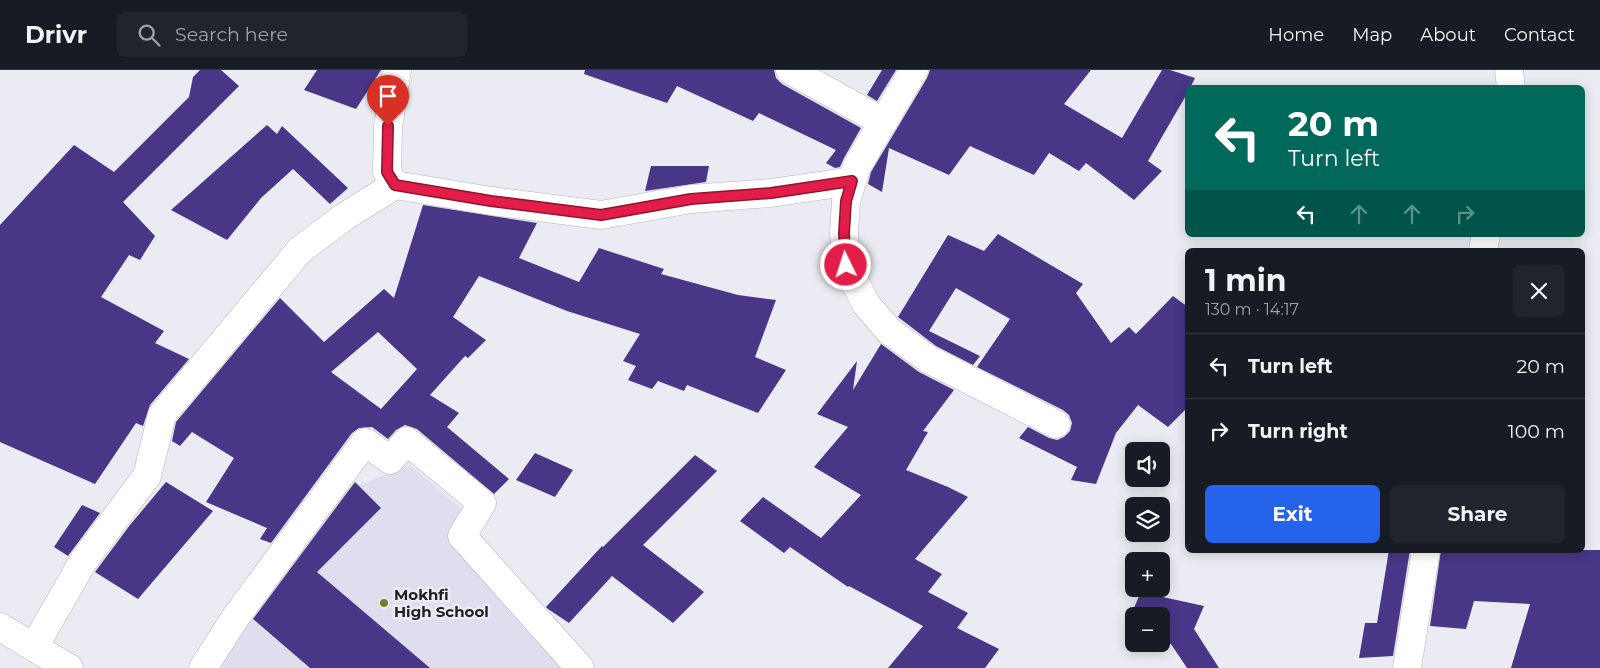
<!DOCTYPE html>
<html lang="en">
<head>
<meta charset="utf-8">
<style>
  :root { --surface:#171b24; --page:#20242c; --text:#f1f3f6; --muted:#9ea1a6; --line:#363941; --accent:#2563eb }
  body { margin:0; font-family:Montserrat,sans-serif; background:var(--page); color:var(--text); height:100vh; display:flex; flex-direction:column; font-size:19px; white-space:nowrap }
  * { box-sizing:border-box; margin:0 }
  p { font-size:16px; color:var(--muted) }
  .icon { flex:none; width:28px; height:28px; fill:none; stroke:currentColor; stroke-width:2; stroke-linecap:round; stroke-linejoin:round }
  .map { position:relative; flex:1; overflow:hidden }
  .sheet { position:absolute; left:1185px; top:178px; width:400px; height:305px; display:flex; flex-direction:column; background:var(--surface); border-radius:8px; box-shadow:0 2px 12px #0003 }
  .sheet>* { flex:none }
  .top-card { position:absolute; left:1185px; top:15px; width:400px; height:152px; border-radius:8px; box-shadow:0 2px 12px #0003; background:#00695c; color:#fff; overflow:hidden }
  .tools { position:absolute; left:1125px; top:372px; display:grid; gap:10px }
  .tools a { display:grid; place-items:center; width:45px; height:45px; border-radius:8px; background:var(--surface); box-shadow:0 2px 12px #0003; font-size:25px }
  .pin { position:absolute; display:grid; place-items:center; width:42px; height:42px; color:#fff; margin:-51px -21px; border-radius:50% 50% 50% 0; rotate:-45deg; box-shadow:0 0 5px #0007 }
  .pin .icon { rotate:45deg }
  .me { position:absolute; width:55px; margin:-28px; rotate:356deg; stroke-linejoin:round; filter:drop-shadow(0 0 4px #0008) }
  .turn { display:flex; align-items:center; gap:18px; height:105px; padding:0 20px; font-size:22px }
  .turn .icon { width:65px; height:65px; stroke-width:2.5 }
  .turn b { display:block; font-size:35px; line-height:42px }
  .lanes { display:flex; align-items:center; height:48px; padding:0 20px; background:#0003; justify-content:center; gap:25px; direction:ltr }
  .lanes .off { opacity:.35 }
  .round { display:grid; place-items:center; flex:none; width:52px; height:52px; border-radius:8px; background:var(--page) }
  .overview { display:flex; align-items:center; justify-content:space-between; height:85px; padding:0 20px }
  h1 { font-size:30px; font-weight:700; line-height:38px }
  .cta { display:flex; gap:10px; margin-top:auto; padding:10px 20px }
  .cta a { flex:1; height:58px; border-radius:8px; background:var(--accent); color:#fff; font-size:20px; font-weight:700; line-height:58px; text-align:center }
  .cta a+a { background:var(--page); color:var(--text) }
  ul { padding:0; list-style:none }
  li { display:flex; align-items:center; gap:15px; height:65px; padding:0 20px; border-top:1px solid var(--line) }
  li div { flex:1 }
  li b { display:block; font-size:19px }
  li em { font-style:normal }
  header { display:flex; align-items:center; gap:30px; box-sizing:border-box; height:70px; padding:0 25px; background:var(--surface); border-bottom:1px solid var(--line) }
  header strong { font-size:24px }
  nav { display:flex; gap:28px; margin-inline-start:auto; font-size:18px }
  .search { width:350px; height:45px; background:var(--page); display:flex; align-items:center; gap:12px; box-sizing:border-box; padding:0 18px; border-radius:8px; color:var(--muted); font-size:19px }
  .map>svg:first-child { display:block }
  .built { fill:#dfdeee }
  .building { fill:#493687; fill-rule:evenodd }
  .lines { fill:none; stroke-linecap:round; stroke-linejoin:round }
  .street-casing { stroke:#b4b3bb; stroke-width:29 }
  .street { stroke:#fff; stroke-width:28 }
  .route-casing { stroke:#92132f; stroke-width:12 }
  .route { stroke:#e11d48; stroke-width:9 }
  .poi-dot { fill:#7c7d26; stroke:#ebebf3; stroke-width:2 }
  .labels { text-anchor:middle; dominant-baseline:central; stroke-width:5; stroke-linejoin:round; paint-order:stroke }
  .poi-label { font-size:15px; font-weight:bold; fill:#202023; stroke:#ebebf3; text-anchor:start }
</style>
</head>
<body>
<header>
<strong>Drivr</strong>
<div class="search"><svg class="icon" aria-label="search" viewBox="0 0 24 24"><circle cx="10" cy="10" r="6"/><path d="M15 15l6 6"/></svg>Search here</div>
<nav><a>Home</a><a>Map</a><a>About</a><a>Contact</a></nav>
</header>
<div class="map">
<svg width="1600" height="598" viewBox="0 0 1600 598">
  <rect width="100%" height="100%" fill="#ebebf3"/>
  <polygon class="built" points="410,395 463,440 563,598 212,598 343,421"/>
  <g class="building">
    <polygon points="200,0 221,0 239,16 123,132 155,166 140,190 129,185 101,227 164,261 155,273 189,289 150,335 143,356 136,353 95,414 0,372 0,155 74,75 114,102 189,27 193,7"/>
    <polygon points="317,0 381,0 356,39 304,20"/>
    <polygon points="585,0 774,0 776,8 782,14 861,58 844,88 840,97 835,98 826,93 836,80 759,43 753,51 677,16 667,33 584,4"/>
    <polygon points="882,0 896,0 877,31 867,25"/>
    <polygon points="930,0 1091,0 1064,34 1122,68 1162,0 1170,0 1195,8 1190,18 1188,18 1188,22 1148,91 1162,101 1134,130 1086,93 1079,101 1049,83 1034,105 970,76 949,105 889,78 882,122 868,114 871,102 927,8"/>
    <polygon points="267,55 277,64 282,56 348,118 330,134 293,99 261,128 227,170 171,140"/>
    <polygon points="651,96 709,96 706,112 645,121"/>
    <path d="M 423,135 L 537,153 L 519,188 L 579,212 L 599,178 L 664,199 L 661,204 L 738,225 L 776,230 L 755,287 L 786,300 L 758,343 L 687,315 L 684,321 L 658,311 L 652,319 L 628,310 L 636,296 L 623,291 L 640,264 L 567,241 L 479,206 L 453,247 L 486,270 L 468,288 L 465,286 L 430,325 L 459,343 L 447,357 L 509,409 L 494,424 L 417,359 L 405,355 L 396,360 L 388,369 L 372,357 L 359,358 L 352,363 L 271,473 L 260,469 L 267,458 L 206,432 L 234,388 L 192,362 L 180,376 L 172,371 L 176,352 L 280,228 L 324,272 L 384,219 L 394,228 ZM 378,262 L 417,299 L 381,339 L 331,302 Z"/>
    <polygon points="998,164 1083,214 1076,223 1111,273 1129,257 1136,264 1173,226 1188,237 1188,337 1168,357 1138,335 1116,363 1096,414 1071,410 1077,397 1019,368 1028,357 1049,368 1057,370 1064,367 1070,361 1072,353 1069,345 1063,340 977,297 1010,249 956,218 929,261 980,286 973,295 936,276 898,247 948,165 984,181"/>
    <polygon points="881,274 919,302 954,320 923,361 928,362 906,400 948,417 968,427 915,489 942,504 928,522 968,543 957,558 999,579 985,598 888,598 923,556 849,516 848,517 790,477 784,483 740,451 763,427 821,468 861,425 814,397 848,357 817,344 857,291 853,320"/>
    <polygon points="535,383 573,400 555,427 516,410"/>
    <polygon points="695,385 717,401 643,475 704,522 673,553 612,506 569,553 548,539 546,537 602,476 603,477"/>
    <polygon points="166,412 213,441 138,529 95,502 130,455"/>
    <polygon points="355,412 381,438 317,502 430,598 310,598 253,549"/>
    <polygon points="82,435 100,443 68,486 54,477"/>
    <polygon points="1389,480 1410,480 1393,586 1359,588 1365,553 1377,553"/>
    <polygon points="1441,480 1600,480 1600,598 1511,598 1530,534 1474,531 1466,559 1430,556"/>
    <polygon points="1140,524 1149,524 1204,536 1194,559 1219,598 1187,598 1171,574 1161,572 1161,546 1130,547"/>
  </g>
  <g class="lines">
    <g class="street-casing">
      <g id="street">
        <polyline points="397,0 388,57 387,102 395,115 491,131 601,145 691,129 771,123 852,111"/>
        <polyline points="790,0 883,52"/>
        <polyline points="914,0 857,96 846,131 844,163 846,195 866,234 889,261 928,289 1056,354"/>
        <polyline points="1509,0 1511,18"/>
        <polyline points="1483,180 1486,165"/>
        <polyline points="0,557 69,598"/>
        <polyline points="34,577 84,490 147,406 162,345 300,180 344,147 395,115"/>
        <polyline points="203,598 235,548 365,372 390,390 407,371 482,433 462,466 580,598"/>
        <polyline points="1407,598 1426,480"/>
      </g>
    </g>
    <use href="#street" class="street"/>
  </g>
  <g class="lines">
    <g class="route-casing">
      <polyline id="route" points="388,56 387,102 395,115 491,131 601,145 691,129 771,123 852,111 846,131 844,163 846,195"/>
    </g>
    <use href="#route" class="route"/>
  </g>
  <circle class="poi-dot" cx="384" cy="533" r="5"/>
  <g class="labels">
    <g class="poi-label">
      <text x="394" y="524">Mokhfi<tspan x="394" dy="17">High School</tspan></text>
    </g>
  </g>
</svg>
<div class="tools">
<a><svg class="icon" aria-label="sound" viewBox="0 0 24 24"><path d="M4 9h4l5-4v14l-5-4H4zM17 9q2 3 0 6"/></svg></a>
<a><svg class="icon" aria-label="layers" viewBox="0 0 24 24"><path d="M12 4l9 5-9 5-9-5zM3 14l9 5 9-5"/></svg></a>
<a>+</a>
<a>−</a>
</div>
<div class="pin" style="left:388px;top:56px;background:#d93025"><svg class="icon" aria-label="arrive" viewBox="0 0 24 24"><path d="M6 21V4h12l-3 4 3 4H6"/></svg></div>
<svg class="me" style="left:846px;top:195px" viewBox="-20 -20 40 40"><circle r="17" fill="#e11d48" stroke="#fff" stroke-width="3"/><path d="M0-11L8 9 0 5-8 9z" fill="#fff"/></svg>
<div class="top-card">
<div class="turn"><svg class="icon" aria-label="left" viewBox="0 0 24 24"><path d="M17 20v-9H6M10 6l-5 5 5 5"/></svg><div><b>20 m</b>Turn left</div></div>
<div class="lanes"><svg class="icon" aria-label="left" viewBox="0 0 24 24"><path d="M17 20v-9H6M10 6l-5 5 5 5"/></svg><svg class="icon off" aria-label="ahead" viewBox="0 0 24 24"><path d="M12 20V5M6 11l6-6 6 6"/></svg><svg class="icon off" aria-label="ahead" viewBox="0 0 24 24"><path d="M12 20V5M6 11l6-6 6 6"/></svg><svg class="icon off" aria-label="right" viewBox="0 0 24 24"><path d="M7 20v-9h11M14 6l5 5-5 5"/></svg></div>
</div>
<section class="sheet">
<div class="overview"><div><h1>1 min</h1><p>130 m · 14:17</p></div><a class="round"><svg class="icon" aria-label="close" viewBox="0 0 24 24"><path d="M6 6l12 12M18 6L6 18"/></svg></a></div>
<ul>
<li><svg class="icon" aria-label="left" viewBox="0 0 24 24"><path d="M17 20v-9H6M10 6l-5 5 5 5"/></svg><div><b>Turn left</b></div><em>20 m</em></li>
<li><svg class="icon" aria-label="right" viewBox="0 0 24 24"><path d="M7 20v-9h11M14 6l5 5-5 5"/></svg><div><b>Turn right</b></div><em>100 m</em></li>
</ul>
<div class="cta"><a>Exit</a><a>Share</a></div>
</section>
</div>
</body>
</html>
